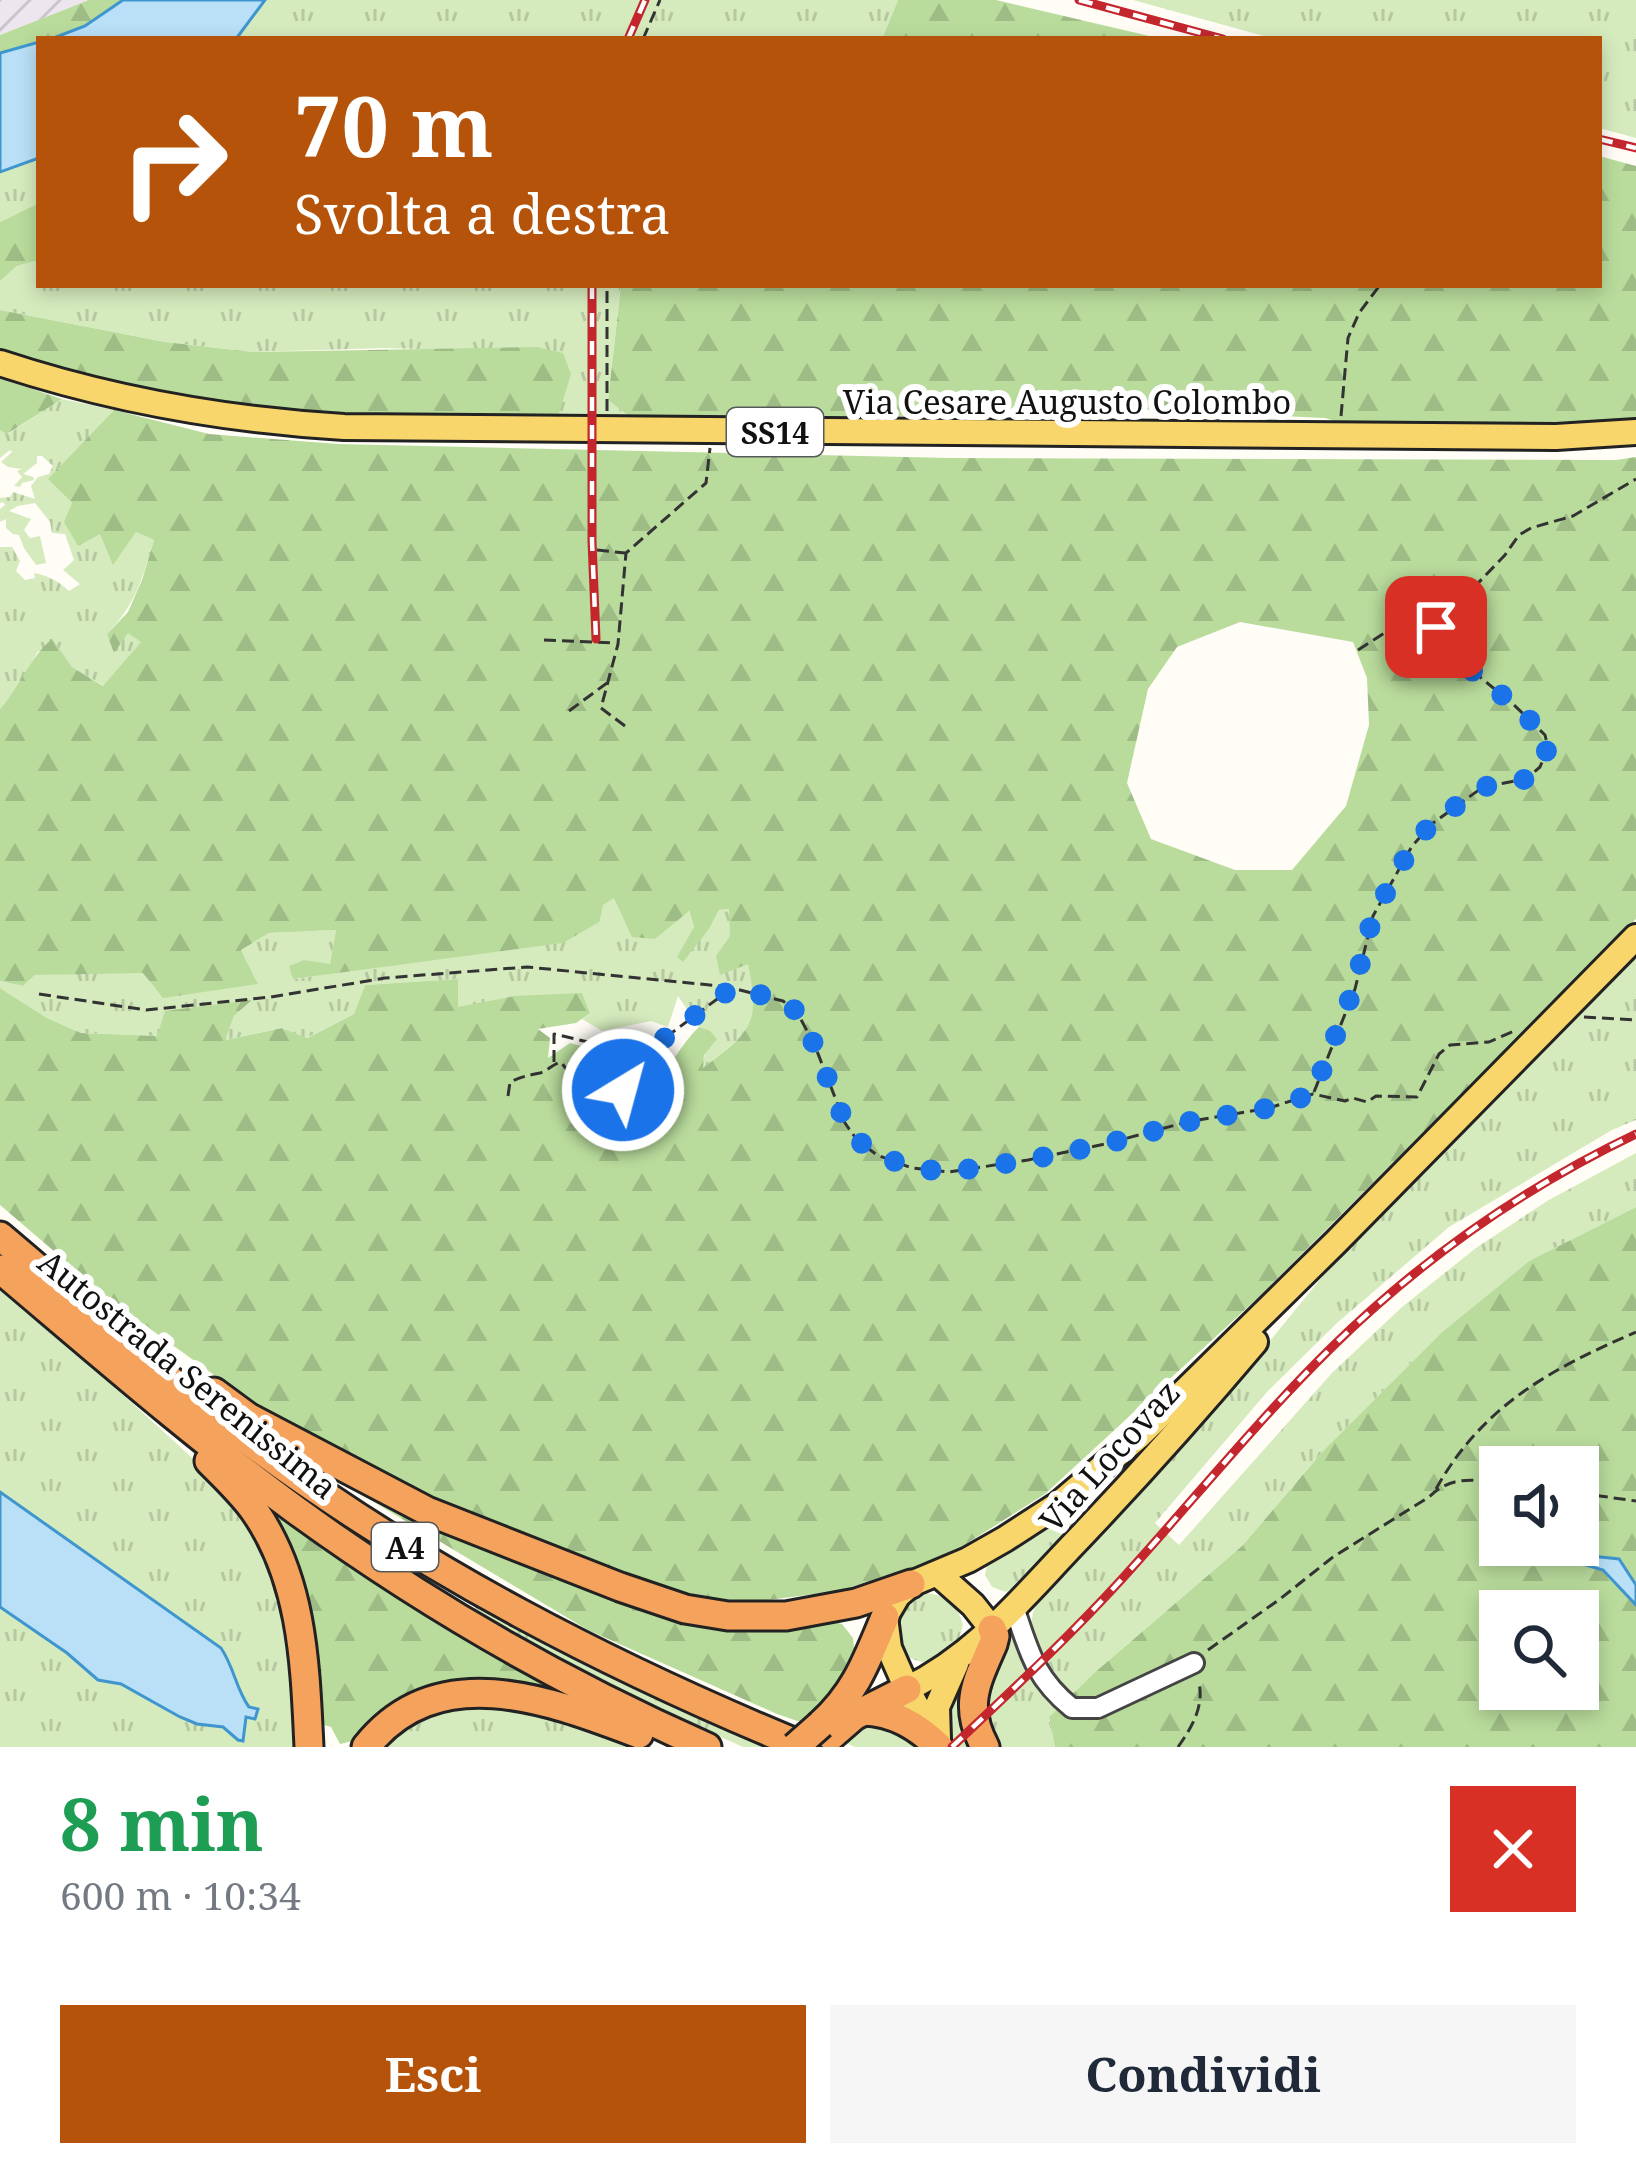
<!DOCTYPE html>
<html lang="it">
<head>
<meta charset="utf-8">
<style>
  :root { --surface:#fff; --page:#f6f6f7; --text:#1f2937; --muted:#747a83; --accent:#b45309 }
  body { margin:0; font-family:"Noto Serif",serif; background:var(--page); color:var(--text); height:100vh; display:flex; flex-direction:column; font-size:45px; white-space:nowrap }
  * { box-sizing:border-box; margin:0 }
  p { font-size:39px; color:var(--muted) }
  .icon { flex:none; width:66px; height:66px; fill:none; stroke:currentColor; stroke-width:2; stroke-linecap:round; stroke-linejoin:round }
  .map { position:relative; height:1747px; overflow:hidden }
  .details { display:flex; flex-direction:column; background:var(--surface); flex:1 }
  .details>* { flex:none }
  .hud { position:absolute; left:36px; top:36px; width:1566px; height:252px; border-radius:0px; box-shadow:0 6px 18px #0003; background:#b45309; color:#fff; overflow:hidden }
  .tools { position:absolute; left:1479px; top:1446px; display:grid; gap:24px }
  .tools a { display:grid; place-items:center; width:120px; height:120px; border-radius:0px; background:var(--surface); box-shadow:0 6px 18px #0003; font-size:60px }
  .pin { position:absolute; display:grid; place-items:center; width:102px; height:102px; color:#fff; margin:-51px; border-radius:24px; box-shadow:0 6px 18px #0006 }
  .me { position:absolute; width:132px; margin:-66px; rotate:37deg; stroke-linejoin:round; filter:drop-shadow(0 0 9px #0008) }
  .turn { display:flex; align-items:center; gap:42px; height:252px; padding:0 60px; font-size:54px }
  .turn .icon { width:156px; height:156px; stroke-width:2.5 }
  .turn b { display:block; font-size:84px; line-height:102px }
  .round { display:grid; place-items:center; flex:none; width:126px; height:126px; border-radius:0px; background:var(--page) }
  .head { display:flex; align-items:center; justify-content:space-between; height:204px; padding:0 60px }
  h1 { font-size:72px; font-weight:700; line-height:90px; color:#1e9e55 }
  .primary-button { display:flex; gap:24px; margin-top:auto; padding:24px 60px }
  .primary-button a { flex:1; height:138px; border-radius:0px; background:var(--accent); color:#fff; font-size:48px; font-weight:700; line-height:138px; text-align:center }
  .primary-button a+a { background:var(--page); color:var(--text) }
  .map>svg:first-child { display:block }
  .industrial { fill:url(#industrial-furrows) }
  .grass { fill:url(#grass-tufts) }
  .forest { fill:url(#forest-firs); fill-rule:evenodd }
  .water { fill:#b9e0f7; stroke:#3f96cf; stroke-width:3 }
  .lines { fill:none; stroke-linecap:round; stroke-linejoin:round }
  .minor-casing { stroke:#444; stroke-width:24 }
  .major-casing { stroke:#222; stroke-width:30 }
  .highway-casing { stroke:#222; stroke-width:33 }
  .path { stroke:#333; stroke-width:3; stroke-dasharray:12 6; stroke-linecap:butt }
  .minor { stroke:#fff; stroke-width:18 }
  .major { stroke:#f9d66b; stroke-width:24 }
  .highway { stroke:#f5a25d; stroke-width:27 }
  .rail-casing { stroke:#c4262e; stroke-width:9 }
  .rail { stroke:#fff; stroke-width:4.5; stroke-dasharray:14; stroke-linecap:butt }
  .highway-bridge-casing { stroke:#222; stroke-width:33; stroke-linecap:butt }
  .highway-bridge { stroke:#f5a25d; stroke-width:27 }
  .route { stroke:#1a73e8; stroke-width:21; stroke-dasharray:0 37.8 }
  .labels { text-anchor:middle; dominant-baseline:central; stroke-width:12; stroke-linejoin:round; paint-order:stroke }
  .shield { fill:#fff; stroke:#585858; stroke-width:3 }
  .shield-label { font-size:30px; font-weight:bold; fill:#111 }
  .street-label { font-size:33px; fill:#111; stroke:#fff }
</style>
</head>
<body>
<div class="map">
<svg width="1636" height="1747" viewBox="0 0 1636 1747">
  <defs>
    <pattern id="industrial-furrows" width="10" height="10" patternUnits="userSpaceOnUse" patternTransform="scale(3)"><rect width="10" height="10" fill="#eee6ef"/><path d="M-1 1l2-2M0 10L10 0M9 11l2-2" fill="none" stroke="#cbc4cc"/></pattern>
    <pattern id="grass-tufts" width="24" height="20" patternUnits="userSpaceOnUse" patternTransform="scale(3)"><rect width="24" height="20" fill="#d5ebbd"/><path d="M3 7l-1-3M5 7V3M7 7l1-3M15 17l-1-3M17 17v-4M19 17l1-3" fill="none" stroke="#b6c8a1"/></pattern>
    <pattern id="forest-firs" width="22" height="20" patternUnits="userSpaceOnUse" patternTransform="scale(3)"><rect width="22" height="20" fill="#b9dc9c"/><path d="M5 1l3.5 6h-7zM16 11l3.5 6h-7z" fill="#9ebc85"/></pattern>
  </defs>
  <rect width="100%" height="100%" fill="#fffdf5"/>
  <polygon class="industrial" points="0,0 89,0 0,35"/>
  <g class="grass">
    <polygon points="265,0 898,0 882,39 236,39"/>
    <polygon points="1133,0 1636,0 1636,138 1599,128 1599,39 1275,39"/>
    <polygon points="39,158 39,203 0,222 0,172"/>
    <polygon points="39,260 39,285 621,285 608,400 630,417 558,417 419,349 385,348 253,352 165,342 0,310 0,281 17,266"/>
    <path d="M 62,399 L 114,410 L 49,479 L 100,533 L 113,563 L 136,532 L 154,540 C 141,581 137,602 107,634 L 128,632 L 142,641 L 104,686 L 72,667 L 38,651 L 14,693 L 0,709 L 0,547 L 12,547 L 20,561 L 16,571 L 25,580 L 35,578 L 34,573 C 50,576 58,581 69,591 L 80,584 L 63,570 L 74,560 L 65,534 L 52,533 L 50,522 L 35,503 L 18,506 L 9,511 L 31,519 L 24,530 L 30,538 L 40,536 L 46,563 L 36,565 L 24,548 L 19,535 L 13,534 L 6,528 L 6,519 L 0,522 L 0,509 L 5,505 L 3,502 L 0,503 L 0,498 L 10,497 L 13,492 L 35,499 L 31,486 L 38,477 L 49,474 L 53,466 L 42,456 L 37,456 L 37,463 L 23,474 L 33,477 L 34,480 L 22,483 L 20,487 L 14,486 L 22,477 L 17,471 L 22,469 L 8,467 L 1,462 L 12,452 L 10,450 L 0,458 L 0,430 L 8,434 Z"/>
    <path d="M 614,897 L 688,910 L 694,927 L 678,957 L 709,929 L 719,910 L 730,909 L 730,936 L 721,974 L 748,963 C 762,1027 749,1031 702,1069 L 709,1030 L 699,1027 L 678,996 L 668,1027 L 651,1021 L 602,1031 L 582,1019 L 590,1013 L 514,996 L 457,1008 L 458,979 L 365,985 L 354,1014 L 306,1038 L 282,1028 L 224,1040 L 234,1016 L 250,1002 L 157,1036 L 81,1033 L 47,1018 L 0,988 L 0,981 L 23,986 L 35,975 L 77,973 L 144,973 L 257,982 L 241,950 L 269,933 L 336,930 L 330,964 L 294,979 L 458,955 L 603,905 Z"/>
    <path d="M 1636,951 L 1636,1120 L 1612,1130 L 1449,1227 L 1337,1323 L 1267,1392 L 1155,1523 L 1179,1545 L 1332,1373 L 1402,1307 L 1476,1248 L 1547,1201 L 1636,1153 L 1636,1207 L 1529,1261 L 1441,1333 L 1324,1450 L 1242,1546 L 1093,1674 L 1049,1717 L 1055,1747 L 997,1747 C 975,1699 982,1683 1008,1640 L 1015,1639 L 1040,1689 L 1056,1704 L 1030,1629 L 1033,1612 L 1040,1597 L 1246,1370 L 1349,1244 Z"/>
    <path d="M 0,1287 L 52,1330 L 188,1454 L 241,1507 L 262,1542 L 285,1599 L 301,1747 L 0,1747 L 0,1607 L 67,1653 L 98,1680 C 132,1679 156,1709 188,1720 C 212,1729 219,1722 243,1741 L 246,1717 L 257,1708 L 249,1707 C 236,1689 233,1668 221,1648 L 0,1492 Z"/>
    <polygon points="1073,1504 1079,1504 1084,1510 1084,1515 1017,1585 1006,1592 992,1587 985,1575 988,1560"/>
    <path d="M 926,1593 C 946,1595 958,1605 963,1625 L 956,1648 L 933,1663 C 901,1661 901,1650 894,1624 L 909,1600 Z"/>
    <polygon points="477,1601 778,1747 743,1747 638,1700 488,1619 475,1608 473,1602"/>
    <polygon points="978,1651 975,1747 951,1747 944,1715 967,1665"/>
    <polygon points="476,1702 575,1719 645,1747 378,1747 411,1720"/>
    <polygon points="875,1721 928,1747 855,1747 842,1741 862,1724"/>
  </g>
  <g class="forest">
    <path d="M 89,0 L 123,0 C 99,19 71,39 39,39 L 39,42 L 0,53 L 0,35 Z"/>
    <polygon points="898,0 996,0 1162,39 882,39"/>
    <polygon points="1599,156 1636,166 1636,420 1353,427 1325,418 1112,408 940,413 849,420 630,417 608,400 621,285 1599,285"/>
    <polygon points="39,203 39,260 17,266 0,281 0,222"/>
    <polygon points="0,310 165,342 253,352 537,347 563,353 571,374 558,417 377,417 258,412 130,387 0,351"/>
    <polygon points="0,378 3,379 62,399 7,434 0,430"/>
    <path d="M 114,410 L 209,434 L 338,444 L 951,458 L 1616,460 L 1636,457 L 1636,919 L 1262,1294 L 1045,1494 L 947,1556 L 839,1591 L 736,1604 L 631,1582 L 505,1533 L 257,1406 L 117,1305 L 0,1205 L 0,988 L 47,1018 L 81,1033 L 157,1036 L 165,1011 L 252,1000 L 234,1016 L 225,1040 L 282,1028 L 307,1038 L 354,1014 L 365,985 L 458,979 L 458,1007 L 514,996 L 582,993 L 590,1013 L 576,1023 L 538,1029 L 550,1038 L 548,1058 L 570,1043 L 581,1046 L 573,1061 L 575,1074 L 602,1073 L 594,1062 L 606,1059 L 624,1079 C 675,1080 668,1057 699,1027 L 709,1030 L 717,1039 L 704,1055 L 703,1068 C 750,1032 761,1025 748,964 L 720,975 L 716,956 L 730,936 L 729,909 L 719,910 L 709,929 L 683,962 L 677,957 L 694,927 L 689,911 L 655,939 L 632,937 L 614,898 L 603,905 L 599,922 L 563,943 L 293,979 L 289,966 L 304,960 L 330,964 L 336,930 L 269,933 L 241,950 L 258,984 L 163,998 L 143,973 L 35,975 L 23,986 L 0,981 L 0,709 C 20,687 29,658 52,639 L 72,667 L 103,686 L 141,642 L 128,633 L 114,653 L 107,634 L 128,612 L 142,580 L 154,540 L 136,532 L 113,565 L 100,534 L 78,546 L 64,522 L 72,503 L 48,479 ZM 1240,622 L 1353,642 L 1367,678 L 1369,725 L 1346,806 L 1292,870 L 1235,870 L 1151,839 L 1127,783 L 1148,689 L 1177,647 Z"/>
    <path d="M 1636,1207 L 1636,1585 L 1619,1559 L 1603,1570 L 1636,1605 L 1636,1747 L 1055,1747 L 1049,1717 L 1093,1674 L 1242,1546 L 1324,1450 L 1441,1333 L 1529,1261 ZM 1500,1467 L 1578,1467 L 1578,1545 L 1500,1545 ZM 1500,1611 L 1578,1611 L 1578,1689 L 1500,1689 Z"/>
    <polygon points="347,1484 527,1566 634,1606 691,1623 801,1625 831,1621 842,1624 853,1638 855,1658 851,1676 806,1724 777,1714 588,1630 347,1486"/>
    <polygon points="280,1519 478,1647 562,1694 488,1684 361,1739 340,1744 331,1727 317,1723 275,1522"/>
  </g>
  <g class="water">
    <polygon points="123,0 265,0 236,39 51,39 85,26"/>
    <polygon points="39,42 39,158 0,172 0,53"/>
    <path d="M 0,1492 L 221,1648 C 234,1667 236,1689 249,1707 L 258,1709 L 255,1719 L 246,1717 L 243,1741 L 238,1740 L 223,1727 L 197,1724 L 180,1717 L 121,1684 L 98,1680 L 67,1653 L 0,1607 Z"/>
    <polygon points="1591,1556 1619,1559 1636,1585 1636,1605 1603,1570 1586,1565 1585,1559"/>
  </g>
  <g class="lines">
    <g class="minor-casing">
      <path id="minor" d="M 1014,1607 C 1029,1651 1034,1677 1072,1708 L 1098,1708 L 1194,1663"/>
    </g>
    <g class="major-casing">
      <g id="major">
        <path d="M 0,363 C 112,400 227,420 344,427 L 1556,437 L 1636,432"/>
        <polyline points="938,1574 973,1605 992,1629"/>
        <path d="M 907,1689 C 973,1657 1019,1602 1068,1550 C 1133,1482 1195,1413 1255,1342"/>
        <polyline points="938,1739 937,1707 956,1664"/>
        <polyline points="939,1746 907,1689 889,1648 885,1617 898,1595 911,1584 968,1560 1005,1539 1059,1504 1140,1435 1336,1242 1636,937"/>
      </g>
    </g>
    <g class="highway-casing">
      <g id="highway">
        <path d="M 0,1236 C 84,1307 165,1380 254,1445 C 424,1571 610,1667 805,1747"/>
        <path d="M 0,1269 C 97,1351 194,1436 297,1511 C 425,1604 562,1683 707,1747"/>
        <polyline points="214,1392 248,1417 427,1511 620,1587 685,1609 728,1616 786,1616 856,1603 911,1584"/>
        <path d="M 209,1461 C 224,1476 241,1492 254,1510 C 303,1580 305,1664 309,1747"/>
        <path d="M 863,1711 C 894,1712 917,1726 939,1747"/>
        <path d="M 821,1724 C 856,1692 867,1660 885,1617"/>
        <polyline points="831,1736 854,1716 907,1689"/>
        <path d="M 366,1747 C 438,1656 551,1701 639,1734"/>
        <path d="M 985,1747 C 963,1706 976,1683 993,1644 L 995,1636 L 992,1629"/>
      </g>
    </g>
    <g class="path">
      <polyline points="643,39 660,0"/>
      <polyline points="607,411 607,285"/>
      <polyline points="1341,416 1348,338 1359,313 1380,285"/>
      <polyline points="597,550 625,553"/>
      <polyline points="1436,627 1505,555 1519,535 1531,528 1573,516 1636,479"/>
      <polyline points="544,640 616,643"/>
      <polyline points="1358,650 1397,625 1434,627"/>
      <polyline points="569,711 607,683"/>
      <polyline points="625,726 601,708 618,644 626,553 706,483 710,448"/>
      <polyline points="39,994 146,1010 271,997 385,978 527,967 730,987"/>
      <polyline points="1584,1017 1636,1020"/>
      <polyline points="597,1045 653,1046"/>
      <polyline points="554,1062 554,1034 588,1042"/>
      <polyline points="1314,1092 1355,989 1373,916 1412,846 1433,823 1483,787 1526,779 1540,767 1548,747 1545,735 1513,704 1448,651 1436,627"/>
      <path d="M 508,1096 L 510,1082 C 521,1077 529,1075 540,1073 C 548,1071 552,1064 561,1062 L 567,1070 L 579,1068 L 580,1056 L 589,1043 C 606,1049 626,1068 635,1083"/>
      <polyline points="625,1096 624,1084 633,1086"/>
      <path d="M 632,1099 C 636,1078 649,1066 654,1046 L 732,988 L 783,1001 L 797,1012 L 815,1046 L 845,1123 L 857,1140 L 877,1155 L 912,1168 L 949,1172 L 1028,1160 L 1105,1144 L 1187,1122 L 1269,1108 L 1313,1094 L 1345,1101 L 1353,1098 L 1367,1102 L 1376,1096 L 1417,1097 L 1439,1054 L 1450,1045 L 1489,1042 L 1514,1031"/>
      <path d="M 1436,1489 C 1483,1405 1551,1369 1636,1332"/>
      <polyline points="1578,1493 1636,1501"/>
      <path d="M 1208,1650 L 1280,1599 L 1333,1557 L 1429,1497 C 1451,1476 1471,1479 1500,1483"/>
      <path d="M 1178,1747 C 1192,1727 1204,1707 1199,1683"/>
    </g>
    <use href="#minor" class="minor"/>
    <use href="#major" class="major"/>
    <use href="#highway" class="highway"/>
    <g class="rail-casing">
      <g id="rail">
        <polyline points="1079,0 1223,39"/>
        <polyline points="628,39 645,0"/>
        <polyline points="1599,139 1636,148"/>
        <polyline points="592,285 592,541 596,639"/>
        <path d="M 952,1747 C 1010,1692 1068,1638 1121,1580 C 1191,1503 1256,1422 1330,1349 C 1419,1261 1523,1188 1636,1134"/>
      </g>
    </g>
    <use href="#rail" class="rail"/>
    <g class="highway-bridge-casing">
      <polyline id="highway-bridge" points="795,1747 821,1724"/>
    </g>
    <use href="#highway-bridge" class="highway-bridge"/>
  </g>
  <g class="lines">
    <path class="route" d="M 623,1090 L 624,1084 L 634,1087 C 638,1081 638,1074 642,1069 C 648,1060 651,1057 654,1046 L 732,988 L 783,1000 L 797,1012 L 815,1046 L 845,1123 L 857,1140 L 878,1155 L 912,1168 L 949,1172 L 1028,1160 L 1106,1144 L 1187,1122 L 1269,1108 L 1313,1094 L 1354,988 L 1373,916 L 1412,846 L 1432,823 L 1483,787 L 1526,779 L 1540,767 L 1548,747 L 1545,735 L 1513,704 L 1448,651 L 1436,627"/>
  </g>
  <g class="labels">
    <g class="shield">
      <rect x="727" y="408" width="96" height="48" rx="9"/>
      <rect x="372" y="1523" width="66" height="48" rx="9"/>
    </g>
    <g class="shield-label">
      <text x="775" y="432">SS14</text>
      <text x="405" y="1547">A4</text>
    </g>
    <g class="street-label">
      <text x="1067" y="401">Via Cesare Augusto Colombo</text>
      <text transform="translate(188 1374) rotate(39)">Autostrada Serenissima</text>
      <text transform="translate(1109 1456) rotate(-48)">Via Locovaz</text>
    </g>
  </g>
</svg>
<div class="tools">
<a><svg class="icon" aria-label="sound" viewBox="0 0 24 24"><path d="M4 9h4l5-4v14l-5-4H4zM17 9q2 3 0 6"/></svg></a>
<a><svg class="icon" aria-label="search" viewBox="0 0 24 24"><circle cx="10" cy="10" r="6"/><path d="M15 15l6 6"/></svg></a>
</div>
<div class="pin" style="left:1436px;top:627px;background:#d93025"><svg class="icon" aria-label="arrive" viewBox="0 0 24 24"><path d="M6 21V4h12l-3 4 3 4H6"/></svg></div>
<svg class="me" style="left:623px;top:1090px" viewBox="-20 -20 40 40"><circle r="17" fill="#1a73e8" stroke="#fff" stroke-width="3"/><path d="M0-11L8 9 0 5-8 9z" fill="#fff"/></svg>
<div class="hud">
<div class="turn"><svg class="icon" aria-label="right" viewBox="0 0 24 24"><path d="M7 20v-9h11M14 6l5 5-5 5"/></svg><div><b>70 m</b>Svolta a destra</div></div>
</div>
</div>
<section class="details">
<div class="head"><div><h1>8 min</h1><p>600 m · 10:34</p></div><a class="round" style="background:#d93025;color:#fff"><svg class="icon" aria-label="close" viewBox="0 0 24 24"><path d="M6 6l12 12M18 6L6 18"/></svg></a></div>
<div class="primary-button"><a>Esci</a><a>Condividi</a></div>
</section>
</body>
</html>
